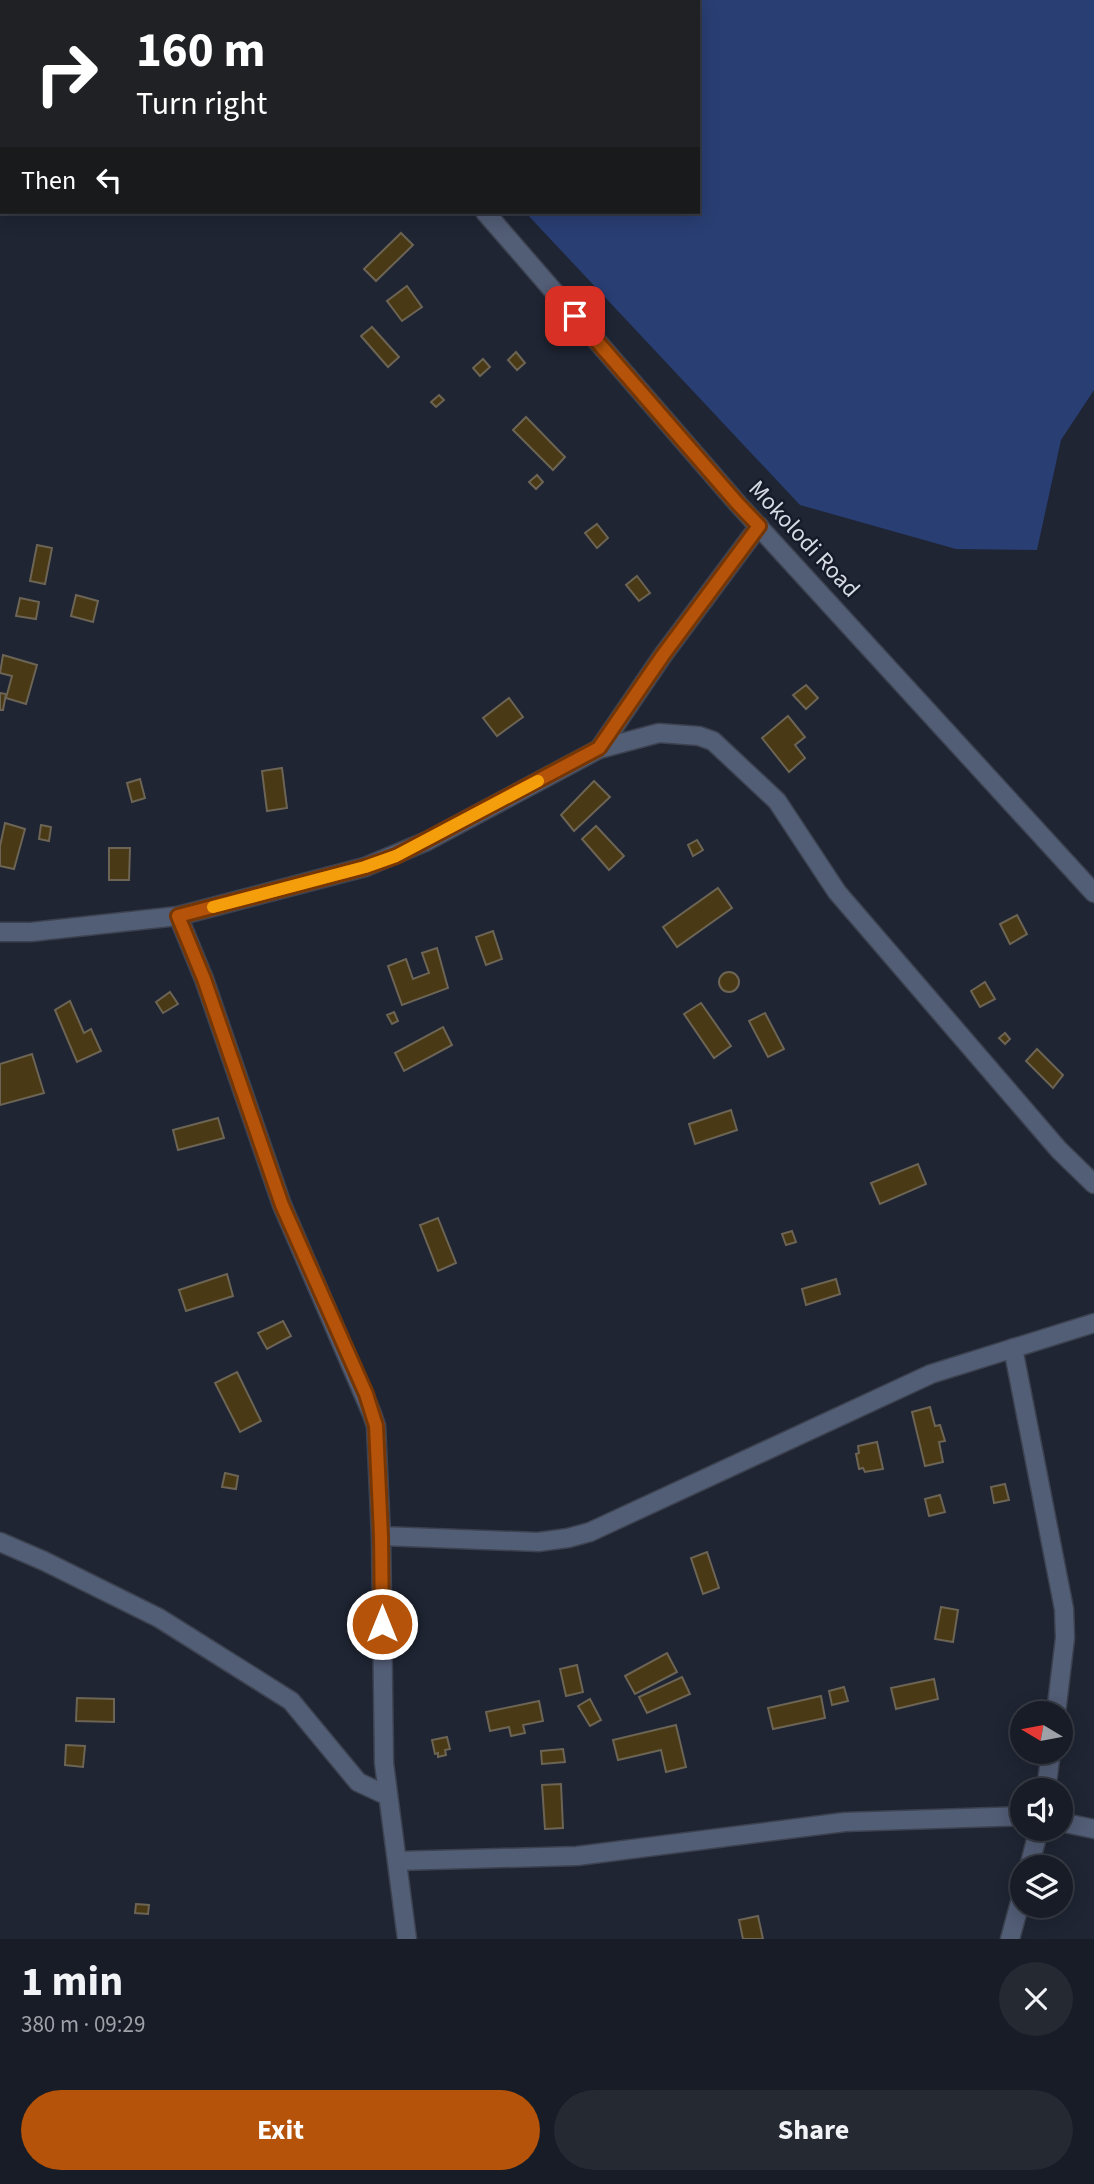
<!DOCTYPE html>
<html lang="en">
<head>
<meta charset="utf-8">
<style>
  :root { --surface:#171c26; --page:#242932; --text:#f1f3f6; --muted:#9ea1a7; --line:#363a43; --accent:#b45309 }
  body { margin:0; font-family:"Source Sans 3",sans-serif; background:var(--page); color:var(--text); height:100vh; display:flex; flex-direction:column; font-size:26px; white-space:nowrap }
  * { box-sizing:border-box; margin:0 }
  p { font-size:23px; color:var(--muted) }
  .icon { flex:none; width:38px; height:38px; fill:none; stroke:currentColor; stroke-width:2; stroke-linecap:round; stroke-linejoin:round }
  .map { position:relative; height:1939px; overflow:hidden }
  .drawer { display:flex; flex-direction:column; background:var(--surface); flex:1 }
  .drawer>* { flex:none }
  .top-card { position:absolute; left:0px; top:0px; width:700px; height:214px; box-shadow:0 4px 18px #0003,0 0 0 2px var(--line); background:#202124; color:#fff; overflow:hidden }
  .needle { width:46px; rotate:280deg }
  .fabs { position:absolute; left:1010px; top:1701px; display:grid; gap:14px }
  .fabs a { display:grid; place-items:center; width:63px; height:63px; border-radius:50%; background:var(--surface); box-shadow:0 4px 18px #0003,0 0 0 2px var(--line); font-size:35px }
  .pin { position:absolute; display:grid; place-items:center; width:60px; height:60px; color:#fff; margin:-30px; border-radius:14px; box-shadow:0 4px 10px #0006 }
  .me { position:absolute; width:77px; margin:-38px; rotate:0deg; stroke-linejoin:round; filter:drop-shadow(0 0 5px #0008) }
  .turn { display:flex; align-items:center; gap:24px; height:147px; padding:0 21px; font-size:32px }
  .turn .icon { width:91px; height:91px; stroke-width:2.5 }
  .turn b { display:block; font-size:49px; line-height:60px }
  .then { display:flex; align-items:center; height:66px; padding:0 21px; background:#0003; gap:14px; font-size:26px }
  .round { display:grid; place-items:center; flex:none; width:74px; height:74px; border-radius:37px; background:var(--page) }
  .summary { display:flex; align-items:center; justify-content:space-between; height:119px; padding:0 21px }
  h1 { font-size:42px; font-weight:700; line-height:52px }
  .cta { display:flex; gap:14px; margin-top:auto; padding:14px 21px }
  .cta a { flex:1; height:80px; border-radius:42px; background:var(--accent); color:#fff; font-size:28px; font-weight:700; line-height:80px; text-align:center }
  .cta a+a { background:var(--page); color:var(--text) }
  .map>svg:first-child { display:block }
  .green { fill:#293e73 }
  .building { fill:#493914; stroke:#6c6454; stroke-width:2 }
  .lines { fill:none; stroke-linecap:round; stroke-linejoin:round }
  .minor-casing { stroke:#3c424f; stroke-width:21 }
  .minor { stroke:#525d76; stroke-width:18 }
  .route-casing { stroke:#753606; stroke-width:18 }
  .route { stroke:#b45309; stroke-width:12 }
  .slow { stroke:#f59e0b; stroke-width:12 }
  .labels { text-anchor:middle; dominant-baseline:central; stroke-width:5; stroke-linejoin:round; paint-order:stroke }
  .street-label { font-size:24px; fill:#d6dae3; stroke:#161b29 }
</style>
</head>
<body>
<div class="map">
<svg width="1094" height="1939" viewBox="0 0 1094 1939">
  <rect width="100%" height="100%" fill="#1f2533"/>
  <polygon class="green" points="391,0 1094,0 1094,390 1061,440 1037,550 956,549 800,505 525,212 698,212 698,2"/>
  <g class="building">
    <polygon points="401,233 413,245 376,281 364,269"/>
    <polygon points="407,286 422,307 402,321 387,301"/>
    <polygon points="372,327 399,357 388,367 361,336"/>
    <polygon points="516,352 525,363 517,370 508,360"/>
    <polygon points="483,359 490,367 480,376 473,368"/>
    <polygon points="439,395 444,400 436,407 431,402"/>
    <polygon points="526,417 565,457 553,470 513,430"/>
    <polygon points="537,475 543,482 536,489 529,482"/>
    <polygon points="597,524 608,538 597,548 585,533"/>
    <polygon points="37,545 52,548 45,584 30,581"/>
    <polygon points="637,576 650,593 639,601 626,585"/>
    <polygon points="76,595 98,601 93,622 71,616"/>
    <polygon points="20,598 39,602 36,619 16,616"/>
    <polygon points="3,655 37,665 26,704 6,698 12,676 0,673"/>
    <polygon points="806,685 818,698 806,709 793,695"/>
    <polygon points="0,693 6,694 3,710 0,710"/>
    <polygon points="509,698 523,717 497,736 483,718"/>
    <polygon points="788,716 805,737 795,745 805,758 789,772 762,738"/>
    <polygon points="282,768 287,808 267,811 262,771"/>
    <polygon points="140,779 145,798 132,802 127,783"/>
    <polygon points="594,781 610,797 574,831 561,815"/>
    <polygon points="5,823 25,829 14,869 0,866 0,846"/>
    <polygon points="41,825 51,827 49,841 39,839"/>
    <polygon points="596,826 624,856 609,870 582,839"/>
    <polygon points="697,840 703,850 693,856 688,845"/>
    <polygon points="109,848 130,848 129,880 109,880"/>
    <polygon points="718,888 732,908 677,947 663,927"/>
    <polygon points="1017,915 1027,934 1010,944 1000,924"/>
    <polygon points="493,931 502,959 486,965 476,937"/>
    <polygon points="437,948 448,988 402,1005 388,966 406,959 413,979 429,973 422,953"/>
    <circle cx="729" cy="982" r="10"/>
    <polygon points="985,982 995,999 980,1007 971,991"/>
    <polygon points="170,992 178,1004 163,1013 156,1002"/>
    <polygon points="70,1001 84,1033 91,1029 101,1051 77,1062 55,1010"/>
    <polygon points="701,1003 731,1046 714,1058 684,1014"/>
    <polygon points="394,1012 398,1021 392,1024 387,1015"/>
    <polygon points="765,1013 784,1049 768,1057 749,1021"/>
    <polygon points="443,1027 452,1045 404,1071 395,1053"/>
    <polygon points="1005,1033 1010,1039 1005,1044 999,1038"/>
    <polygon points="1037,1049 1063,1075 1053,1088 1026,1061"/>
    <polygon points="32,1054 44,1093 0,1105 0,1064"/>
    <polygon points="731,1110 737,1130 695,1144 689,1124"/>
    <polygon points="218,1118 224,1138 178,1150 173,1130"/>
    <polygon points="918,1164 926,1184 880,1204 871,1183"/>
    <polygon points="438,1218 456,1263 438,1271 420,1225"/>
    <polygon points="792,1231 796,1242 786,1245 782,1234"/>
    <polygon points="227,1274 233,1296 186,1311 179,1290"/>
    <polygon points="836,1279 840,1294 806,1305 802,1289"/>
    <polygon points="283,1321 291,1336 267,1349 258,1333"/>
    <polygon points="237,1372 261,1421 240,1432 215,1383"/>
    <polygon points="930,1407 935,1426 940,1425 945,1441 939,1442 943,1462 925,1466 912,1412"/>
    <polygon points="877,1442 883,1469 865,1472 863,1468 859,1469 856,1454 859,1453 858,1446"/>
    <polygon points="225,1473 238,1476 236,1489 222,1487"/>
    <polygon points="1005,1484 1009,1500 994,1503 991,1487"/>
    <polygon points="940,1495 945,1512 929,1516 925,1499"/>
    <polygon points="707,1552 719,1588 703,1594 691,1558"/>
    <polygon points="941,1607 958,1610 953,1642 935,1639"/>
    <polygon points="667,1653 677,1672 635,1694 625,1676"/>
    <polygon points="577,1665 583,1692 566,1696 560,1669"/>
    <polygon points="682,1677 690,1694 647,1713 639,1697"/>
    <polygon points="934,1679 938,1699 896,1709 891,1688"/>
    <polygon points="844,1687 848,1701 832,1705 829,1691"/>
    <polygon points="821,1696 825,1718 773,1729 768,1708"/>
    <polygon points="77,1698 114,1699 114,1722 76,1721"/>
    <polygon points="590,1699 601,1720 590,1726 578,1706"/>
    <polygon points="539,1701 543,1721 523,1725 525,1733 511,1736 509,1727 490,1731 486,1712"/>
    <polygon points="676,1725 686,1767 666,1772 661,1750 618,1760 613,1740"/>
    <polygon points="447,1737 450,1749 445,1750 446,1755 438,1757 438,1753 435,1754 432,1740"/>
    <polygon points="66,1745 85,1746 83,1767 65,1765"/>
    <polygon points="563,1749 565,1762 542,1764 541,1751"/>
    <polygon points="561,1784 563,1828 545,1829 542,1785"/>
    <polygon points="136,1904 149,1905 148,1914 135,1913"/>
    <polygon points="758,1916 763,1939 743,1939 739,1920"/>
  </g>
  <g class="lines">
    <g class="minor-casing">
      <g id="minor">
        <polyline points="302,0 304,2"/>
        <polyline points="485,212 738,504 1094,893"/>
        <polyline points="599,749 663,655 759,526"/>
        <polyline points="178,916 204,979 282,1205 372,1414 376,1426 381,1536 538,1542 568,1538 590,1532 931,1374 1094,1323"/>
        <polyline points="0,932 31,932 178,916 365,867 427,841 599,749 659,733 699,736 713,741 777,801 837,892 1059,1150 1094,1184"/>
        <polyline points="1013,1348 1064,1609 1065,1638 1056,1713"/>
        <polyline points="381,1536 384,1763 407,1939"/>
        <polyline points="0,1542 44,1561 159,1618 291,1701 358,1782 388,1796"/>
        <polyline points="1046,1790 1051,1752"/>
        <polyline points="1060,1822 1094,1829"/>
        <polyline points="397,1861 577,1856 845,1822 1022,1816"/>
        <polyline points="1029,1867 1039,1829"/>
        <polyline points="1010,1939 1022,1895"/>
      </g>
    </g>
    <use href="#minor" class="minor"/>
  </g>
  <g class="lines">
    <g class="route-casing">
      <polyline id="route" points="382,1624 381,1536 376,1426 366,1394 282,1205 204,979 178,916 365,867 396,856 599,748 663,655 759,526 738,504 575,316"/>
    </g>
    <use href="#route" class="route"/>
    <polyline class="slow" points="213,907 365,867 396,856 538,781"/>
  </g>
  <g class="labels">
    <g class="street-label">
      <text transform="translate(804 539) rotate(47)">Mokolodi Road</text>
    </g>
  </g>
</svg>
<div class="fabs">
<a><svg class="needle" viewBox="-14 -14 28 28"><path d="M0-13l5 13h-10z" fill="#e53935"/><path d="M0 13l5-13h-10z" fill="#9ea1a7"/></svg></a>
<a><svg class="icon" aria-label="sound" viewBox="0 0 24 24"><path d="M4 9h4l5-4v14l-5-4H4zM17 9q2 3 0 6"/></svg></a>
<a><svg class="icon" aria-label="layers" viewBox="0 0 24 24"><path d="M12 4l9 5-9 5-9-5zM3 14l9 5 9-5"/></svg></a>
</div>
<div class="pin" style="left:575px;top:316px;background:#d93025"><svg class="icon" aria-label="arrive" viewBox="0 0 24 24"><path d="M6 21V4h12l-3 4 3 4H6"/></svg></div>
<svg class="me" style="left:382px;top:1624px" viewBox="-20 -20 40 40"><circle r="17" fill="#b45309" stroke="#fff" stroke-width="3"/><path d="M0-11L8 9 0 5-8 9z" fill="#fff"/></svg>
<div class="top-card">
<div class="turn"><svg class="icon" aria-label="right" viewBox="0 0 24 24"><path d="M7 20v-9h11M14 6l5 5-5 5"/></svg><div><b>160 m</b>Turn right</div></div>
<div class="then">Then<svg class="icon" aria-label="left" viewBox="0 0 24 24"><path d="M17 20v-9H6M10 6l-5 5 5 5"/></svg></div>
</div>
</div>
<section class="drawer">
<div class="summary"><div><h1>1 min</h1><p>380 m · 09:29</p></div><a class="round"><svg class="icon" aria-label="close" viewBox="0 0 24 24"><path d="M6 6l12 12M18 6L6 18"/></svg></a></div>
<div class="cta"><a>Exit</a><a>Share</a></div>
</section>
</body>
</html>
